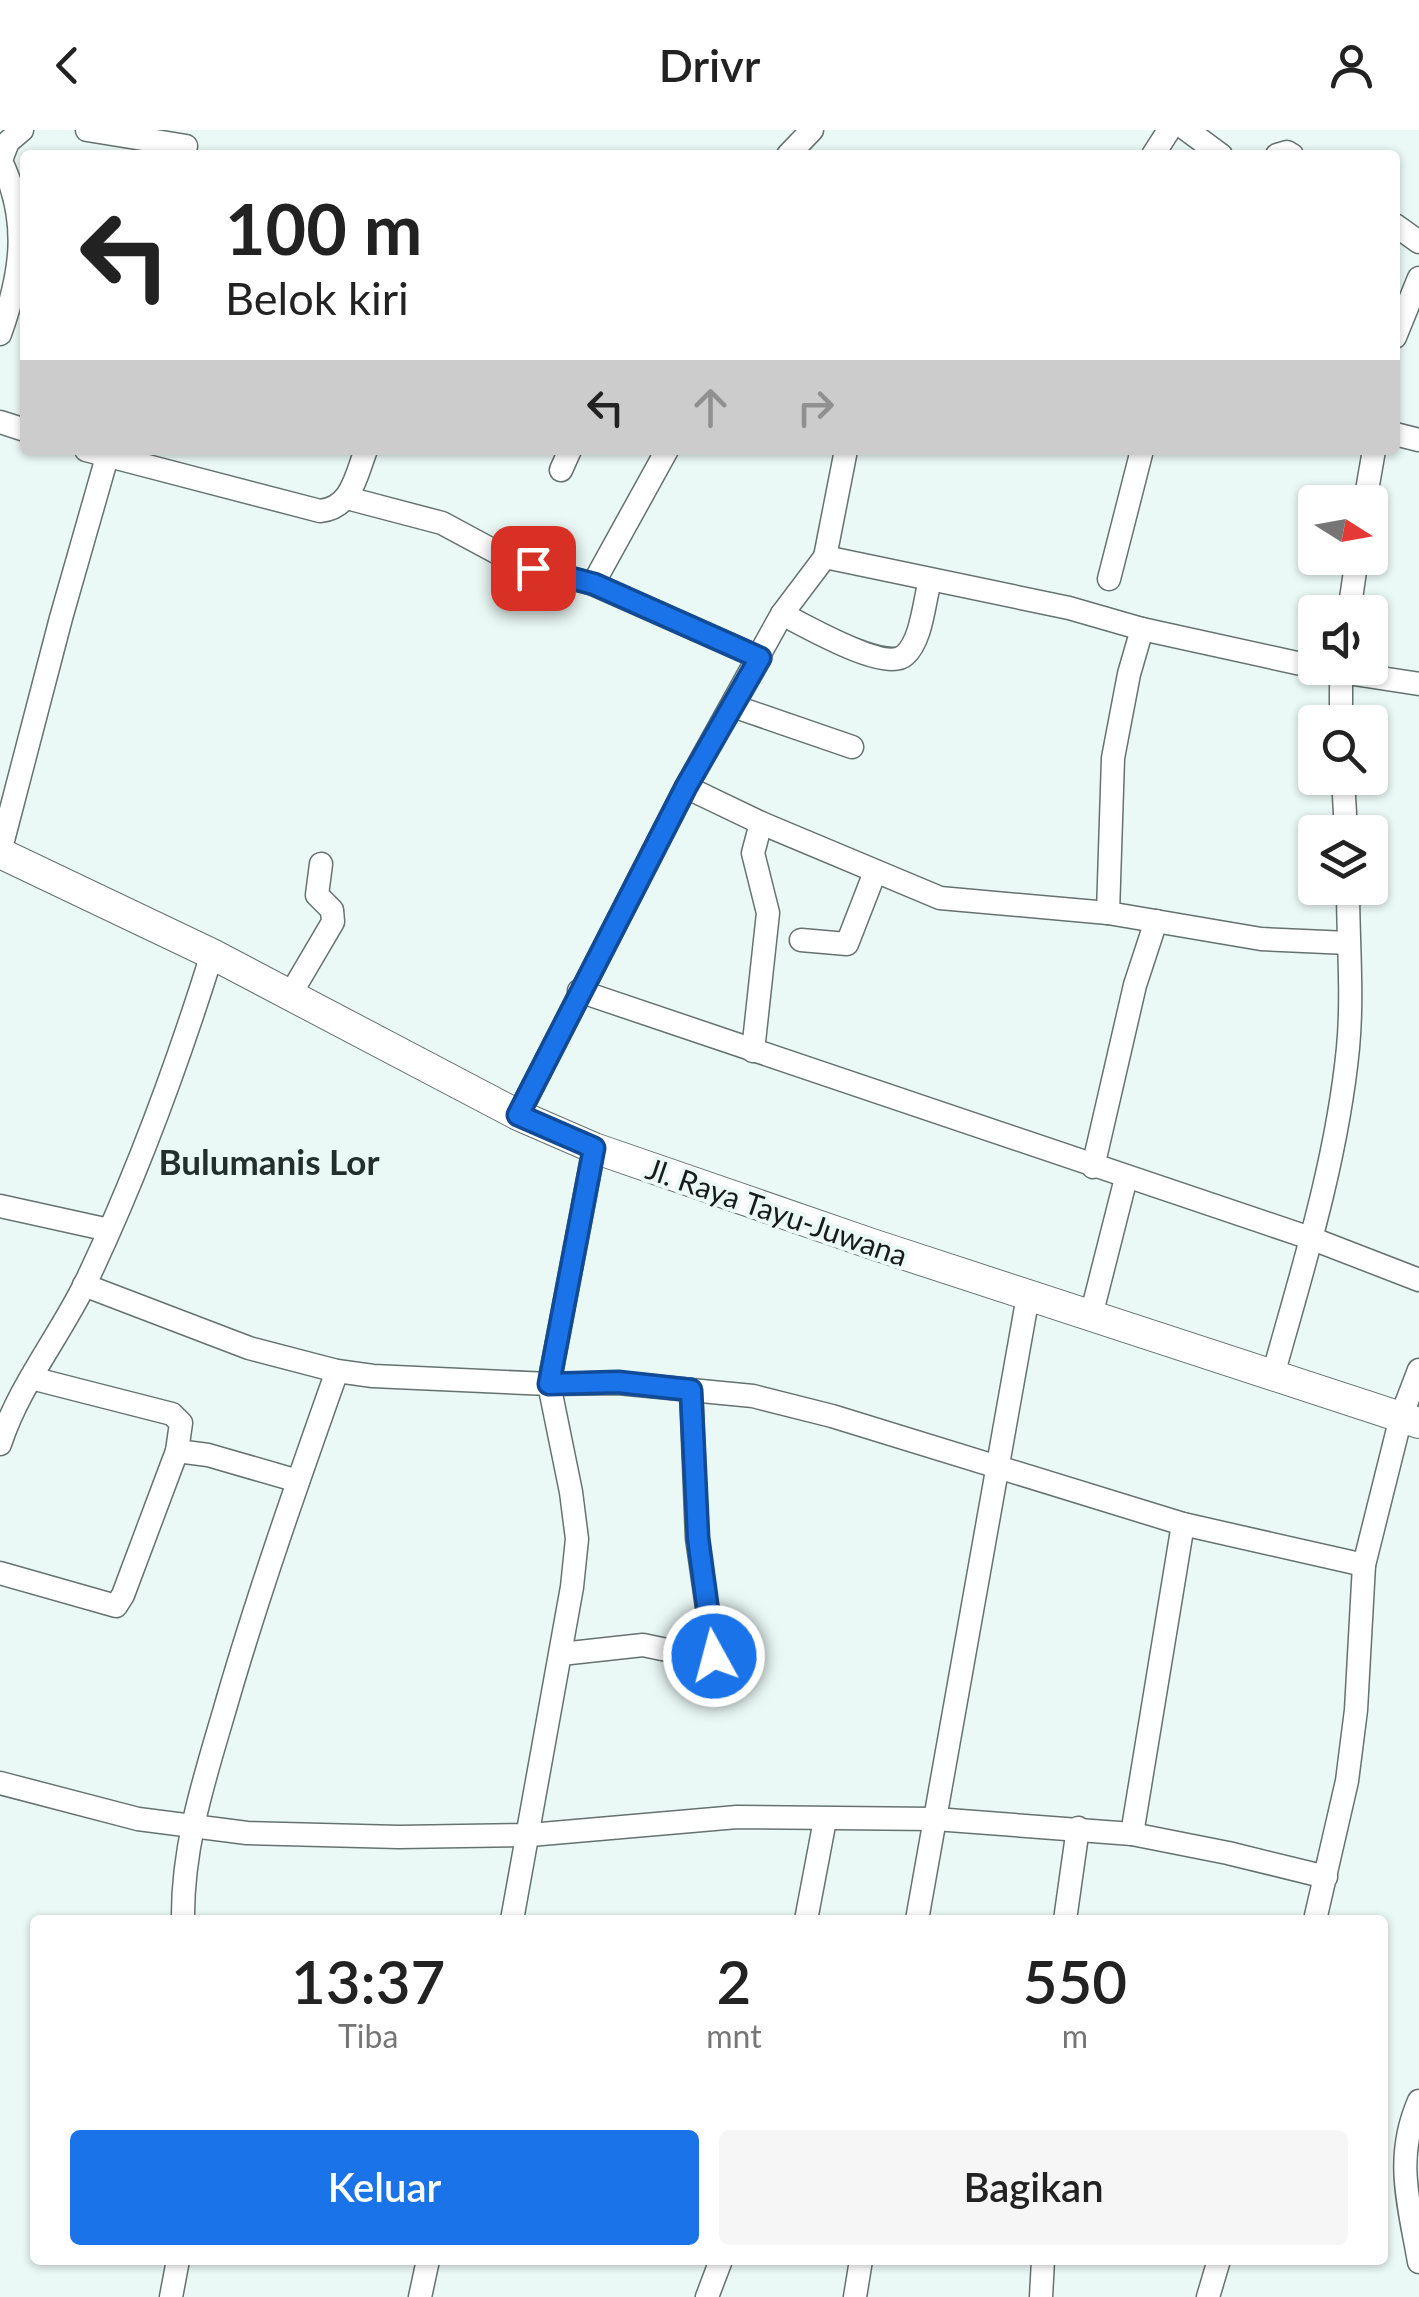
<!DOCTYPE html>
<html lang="id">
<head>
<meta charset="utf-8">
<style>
  :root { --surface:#fff; --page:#f6f6f6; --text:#222; --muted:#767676; --accent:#1a73e8 }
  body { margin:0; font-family:Lato,sans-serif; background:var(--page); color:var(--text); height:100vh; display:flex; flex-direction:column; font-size:38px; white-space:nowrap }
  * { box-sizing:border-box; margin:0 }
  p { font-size:32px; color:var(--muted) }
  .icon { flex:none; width:55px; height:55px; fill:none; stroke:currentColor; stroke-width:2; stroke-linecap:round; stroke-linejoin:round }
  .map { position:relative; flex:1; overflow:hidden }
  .side { position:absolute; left:30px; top:1785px; width:1358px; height:350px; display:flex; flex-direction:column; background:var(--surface); border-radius:10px; box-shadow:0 2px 8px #0004 }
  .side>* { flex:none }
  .guide { position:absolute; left:20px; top:20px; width:1380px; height:305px; border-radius:10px; box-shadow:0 2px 8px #0004; background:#fff; color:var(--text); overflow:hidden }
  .needle { width:65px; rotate:101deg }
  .controls { position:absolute; left:1298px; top:355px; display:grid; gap:20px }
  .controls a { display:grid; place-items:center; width:90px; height:90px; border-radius:10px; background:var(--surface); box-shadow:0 2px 8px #0004; font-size:50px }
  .pin { position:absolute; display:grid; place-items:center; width:85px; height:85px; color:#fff; margin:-42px; border-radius:20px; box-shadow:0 5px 15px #0006 }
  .me { position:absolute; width:110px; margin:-55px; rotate:353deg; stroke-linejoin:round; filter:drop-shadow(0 0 8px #0008) }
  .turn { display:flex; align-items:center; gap:35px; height:210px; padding:0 40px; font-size:45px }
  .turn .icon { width:130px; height:130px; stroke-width:2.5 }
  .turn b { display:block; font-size:70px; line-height:85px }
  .lanes { display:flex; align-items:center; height:95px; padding:0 40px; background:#0003; justify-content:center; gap:50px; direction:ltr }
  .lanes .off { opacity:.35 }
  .eta { display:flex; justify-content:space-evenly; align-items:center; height:170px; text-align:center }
  .eta b { font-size:60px; font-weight:600; line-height:70px }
  .primary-button { display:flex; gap:20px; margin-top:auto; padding:20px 40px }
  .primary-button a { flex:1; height:115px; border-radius:10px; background:var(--accent); color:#fff; font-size:40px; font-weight:600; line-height:115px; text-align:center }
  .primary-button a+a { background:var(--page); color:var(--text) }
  header { display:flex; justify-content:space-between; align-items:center; height:130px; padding:0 40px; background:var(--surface); font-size:45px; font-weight:600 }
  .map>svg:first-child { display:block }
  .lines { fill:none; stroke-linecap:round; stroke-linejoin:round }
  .minor-casing { stroke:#65726f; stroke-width:25 }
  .major-casing { stroke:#65726f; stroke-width:32 }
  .minor { stroke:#fff; stroke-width:22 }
  .major { stroke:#fff; stroke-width:30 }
  .route-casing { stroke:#114b97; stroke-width:25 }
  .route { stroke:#1a73e8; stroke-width:18 }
  .labels { text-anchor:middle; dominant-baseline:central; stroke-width:8; stroke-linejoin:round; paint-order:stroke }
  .street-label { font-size:30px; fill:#171c1b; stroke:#eaf9f5 }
  .quarter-label { font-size:35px; font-weight:bold; fill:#232f2c; stroke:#eaf9f5 }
</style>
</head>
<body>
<header><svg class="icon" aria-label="back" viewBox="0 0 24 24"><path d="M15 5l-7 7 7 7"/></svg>Drivr<svg class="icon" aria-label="person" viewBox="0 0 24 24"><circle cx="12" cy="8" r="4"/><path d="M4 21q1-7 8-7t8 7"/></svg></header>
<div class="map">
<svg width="1419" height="2167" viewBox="0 0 1419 2167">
  <rect width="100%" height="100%" fill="#eaf9f5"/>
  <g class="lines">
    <g class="minor-casing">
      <g id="minor">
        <polyline points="87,0 186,16"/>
        <polyline points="1187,0 1221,25"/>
        <polyline points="788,25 812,0"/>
        <polyline points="1153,25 1169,0"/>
        <polyline points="1277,25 1287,22 1292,25"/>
        <path d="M 0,29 C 30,90 22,143 0,204"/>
        <polyline points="1,30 8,12 22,0"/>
        <polyline points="1395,95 1419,112"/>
        <polyline points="1395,207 1419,148"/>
        <polyline points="0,292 25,300"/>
        <polyline points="1395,304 1419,310"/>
        <path d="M 86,320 L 320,381 C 352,378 356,345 366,320"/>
        <polyline points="561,340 570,320"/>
        <polyline points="347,368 442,393 520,435 593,454 760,528"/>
        <polyline points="1365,372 1374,320"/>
        <polyline points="825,427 846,320"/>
        <polyline points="1109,449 1142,320"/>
        <polyline points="593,454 667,320"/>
        <polyline points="1349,482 1357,428"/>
        <path d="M 782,484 C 804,495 886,543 905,525 C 922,510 924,471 930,451"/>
        <polyline points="1315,538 1419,554"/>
        <polyline points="1341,538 1341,592"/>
        <polyline points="733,576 852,617"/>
        <polyline points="1343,648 1346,702"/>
        <polyline points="686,657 761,693 940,768 1108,783 1261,809 1348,813"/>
        <polyline points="0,722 61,488 109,320"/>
        <polyline points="1108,783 1113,628 1129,544 1142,499"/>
        <polyline points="801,810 847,814 875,742"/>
        <polyline points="579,861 1313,1109 1419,1150"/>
        <polyline points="290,865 333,792 332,780 317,765 321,734"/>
        <polyline points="753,921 768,783 753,723 761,693"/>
        <polyline points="518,985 686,657 782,484 825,427 1069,478 1142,499 1315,537"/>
        <polyline points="1093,1037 1135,855 1156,791"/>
        <polyline points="0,1076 109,1100"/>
        <polyline points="84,1155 249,1218 337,1241 373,1246 549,1254 618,1253 753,1266 832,1286 1183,1394 1364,1435"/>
        <polyline points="1091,1186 1126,1048"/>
        <path d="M 1273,1245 C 1303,1138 1337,1030 1348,918 C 1353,865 1348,811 1348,758"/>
        <path d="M 0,1314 C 19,1256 59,1207 86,1152 C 136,1047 177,936 212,824"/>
        <polyline points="177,1321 208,1325 298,1351"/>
        <polyline points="0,1443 116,1476 123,1465 177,1321 181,1293 172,1284 31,1248"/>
        <polyline points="561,1524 643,1515 705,1528 714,1526 697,1408 691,1260"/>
        <polyline points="0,1653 138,1689 247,1703 399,1707 530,1705 737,1687 935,1689 1132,1704 1228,1723 1326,1747"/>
        <polyline points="1132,1704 1183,1394"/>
        <path d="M 183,1790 C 182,1717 204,1650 224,1582 C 257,1467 297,1354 337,1241"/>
        <polyline points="512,1790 572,1457 577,1409 571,1362 549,1254 594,1018"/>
        <polyline points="806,1790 825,1690"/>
        <polyline points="917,1790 1028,1166"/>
        <polyline points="1065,1790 1078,1698"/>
        <polyline points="1315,1790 1347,1651 1356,1580 1364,1435 1401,1287 1419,1240"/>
        <path d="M 1419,1971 C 1394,2028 1409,2074 1419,2132"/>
        <polyline points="171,2167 178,2130"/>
        <polyline points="420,2167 428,2130"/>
        <polyline points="707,2167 721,2130"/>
        <polyline points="855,2167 861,2130"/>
        <polyline points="1041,2167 1043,2130"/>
        <polyline points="1208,2167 1219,2130"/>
      </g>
    </g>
    <g class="major-casing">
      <polyline id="major" points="0,723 212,824 518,985 594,1018 869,1113 1419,1293"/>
    </g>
    <use href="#minor" class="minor"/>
    <use href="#major" class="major"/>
  </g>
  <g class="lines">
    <g class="route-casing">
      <polyline id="route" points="533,438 594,454 760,528 686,657 518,985 594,1018 549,1254 618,1252 691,1260 698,1408 714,1526"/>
    </g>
    <use href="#route" class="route"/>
  </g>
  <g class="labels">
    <g class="street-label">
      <text transform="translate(777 1081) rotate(19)">Jl. Raya Tayu-Juwana</text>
    </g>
    <g class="quarter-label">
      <text x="269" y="1031">Bulumanis Lor</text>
    </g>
  </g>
</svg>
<div class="controls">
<a><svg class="needle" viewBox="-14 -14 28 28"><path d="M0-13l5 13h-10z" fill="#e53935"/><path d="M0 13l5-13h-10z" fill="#767676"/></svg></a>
<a><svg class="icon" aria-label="sound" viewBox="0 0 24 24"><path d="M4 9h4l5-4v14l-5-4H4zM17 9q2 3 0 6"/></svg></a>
<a><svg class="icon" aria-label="search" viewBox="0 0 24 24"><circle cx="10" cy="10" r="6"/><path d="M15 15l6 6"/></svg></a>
<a><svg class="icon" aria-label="layers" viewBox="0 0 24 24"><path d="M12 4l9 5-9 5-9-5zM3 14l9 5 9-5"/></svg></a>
</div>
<div class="pin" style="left:533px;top:438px;background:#d93025"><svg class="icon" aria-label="arrive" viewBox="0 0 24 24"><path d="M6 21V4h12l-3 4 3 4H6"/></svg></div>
<svg class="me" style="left:714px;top:1526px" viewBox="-20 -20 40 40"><circle r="17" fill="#1a73e8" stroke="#fff" stroke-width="3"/><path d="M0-11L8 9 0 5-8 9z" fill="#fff"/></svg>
<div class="guide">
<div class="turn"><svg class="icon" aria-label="left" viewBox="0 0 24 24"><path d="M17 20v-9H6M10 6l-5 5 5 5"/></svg><div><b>100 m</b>Belok kiri</div></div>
<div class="lanes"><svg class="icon" aria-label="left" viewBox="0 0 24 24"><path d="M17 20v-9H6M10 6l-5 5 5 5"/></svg><svg class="icon off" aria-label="ahead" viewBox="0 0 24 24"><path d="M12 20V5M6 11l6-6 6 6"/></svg><svg class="icon off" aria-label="right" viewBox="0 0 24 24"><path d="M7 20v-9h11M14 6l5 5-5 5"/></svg></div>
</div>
<section class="side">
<div class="eta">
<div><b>13:37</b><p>Tiba</p></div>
<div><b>2</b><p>mnt</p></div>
<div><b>550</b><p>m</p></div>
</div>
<div class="primary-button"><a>Keluar</a><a>Bagikan</a></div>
</section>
</div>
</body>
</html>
